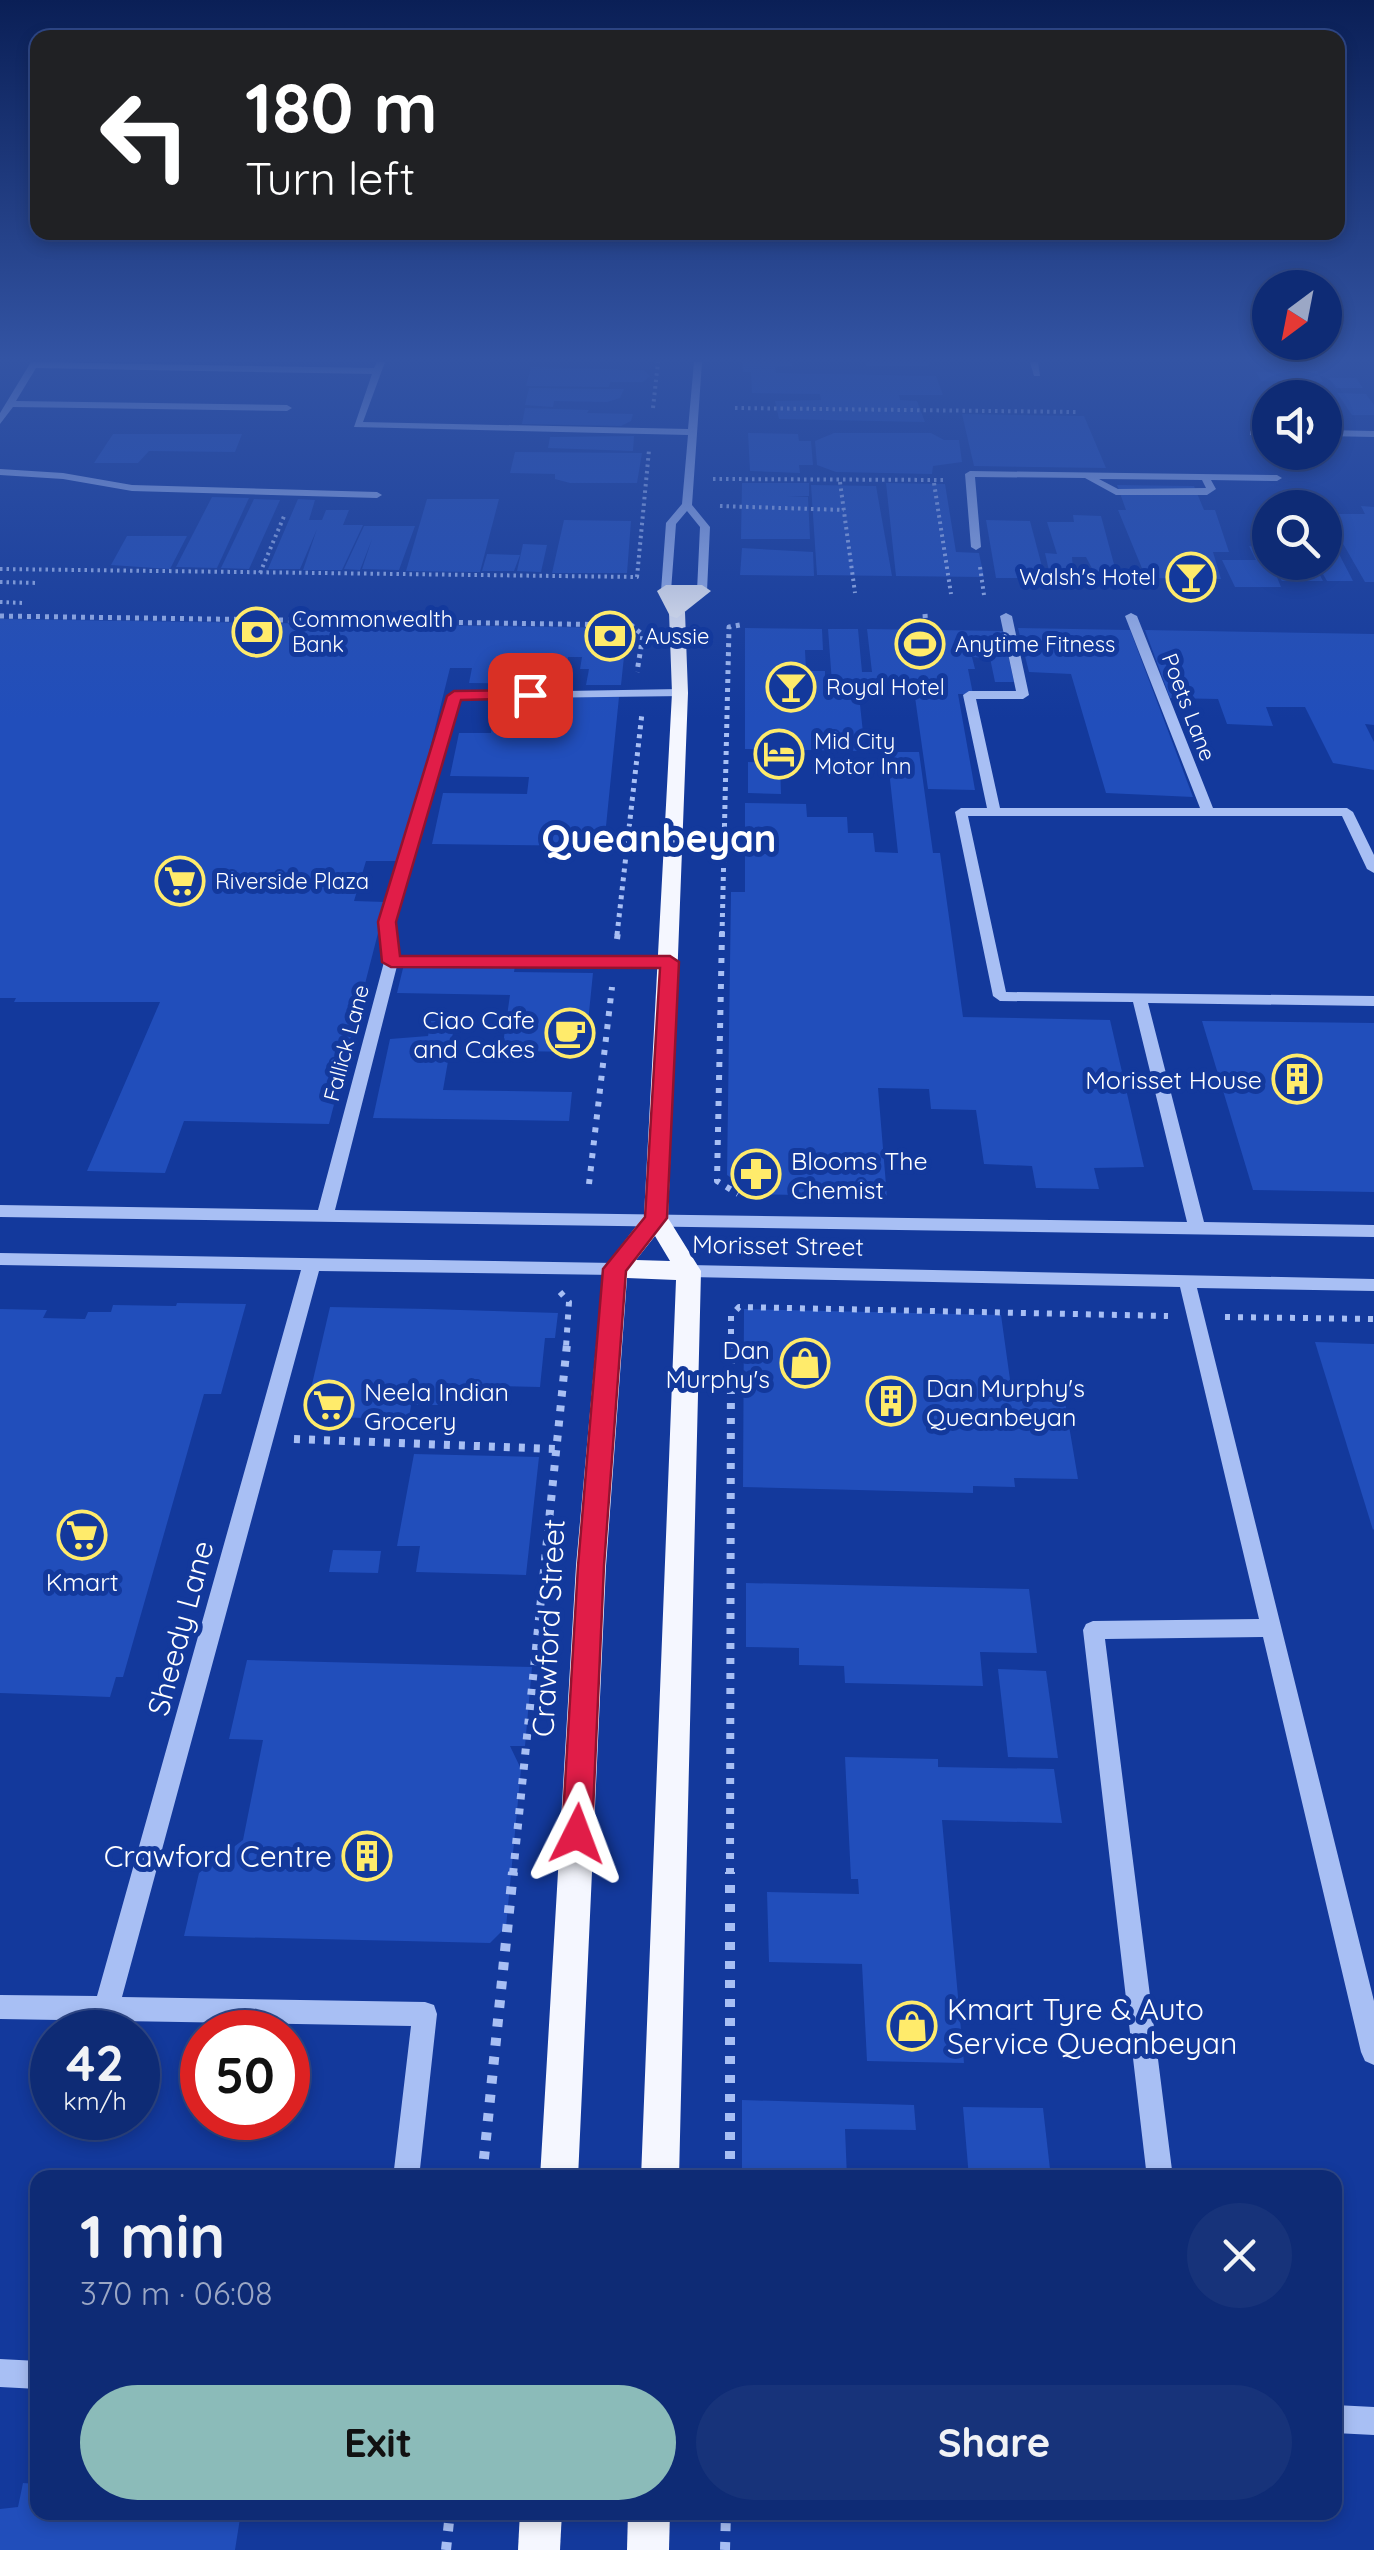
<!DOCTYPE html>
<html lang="en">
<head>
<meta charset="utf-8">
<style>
  :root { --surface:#0e2b75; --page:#17337a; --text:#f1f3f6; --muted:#9ba7c5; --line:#2e4787; --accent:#8bbbb9 }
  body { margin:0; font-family:Quicksand,sans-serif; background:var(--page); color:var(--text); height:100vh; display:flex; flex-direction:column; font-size:38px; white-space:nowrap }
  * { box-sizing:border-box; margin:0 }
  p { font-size:32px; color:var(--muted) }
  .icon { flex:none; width:55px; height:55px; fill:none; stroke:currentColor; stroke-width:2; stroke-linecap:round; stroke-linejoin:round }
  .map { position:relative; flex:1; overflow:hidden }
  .details { position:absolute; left:30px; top:2170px; width:1312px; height:350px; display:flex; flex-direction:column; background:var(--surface); border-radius:20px; box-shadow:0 5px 15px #0003,0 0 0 2px var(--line) }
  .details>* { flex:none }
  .guide { position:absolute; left:30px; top:30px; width:1315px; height:210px; border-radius:20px; box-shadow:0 5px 15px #0003,0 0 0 2px var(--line); background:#202124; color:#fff; overflow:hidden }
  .needle { width:65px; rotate:212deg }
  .fabs { position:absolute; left:1252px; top:270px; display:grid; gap:20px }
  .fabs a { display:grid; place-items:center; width:90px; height:90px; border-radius:50%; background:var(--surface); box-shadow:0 5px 15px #0003,0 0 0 2px var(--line); font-size:50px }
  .speed { position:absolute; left:30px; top:2010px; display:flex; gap:20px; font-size:50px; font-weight:700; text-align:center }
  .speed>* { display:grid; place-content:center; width:130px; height:130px; border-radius:50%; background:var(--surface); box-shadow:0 5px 15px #0003,0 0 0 2px var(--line); line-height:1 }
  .speed small { font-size:25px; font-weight:400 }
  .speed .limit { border:15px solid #d22; background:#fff; color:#111 }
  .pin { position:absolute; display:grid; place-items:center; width:85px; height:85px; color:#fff; margin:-42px; border-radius:20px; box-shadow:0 5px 15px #0006 }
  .me { position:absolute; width:110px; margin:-55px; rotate:3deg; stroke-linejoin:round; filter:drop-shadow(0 0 8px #0008) }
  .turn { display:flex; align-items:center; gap:35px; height:210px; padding:0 50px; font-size:45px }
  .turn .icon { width:130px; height:130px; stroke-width:2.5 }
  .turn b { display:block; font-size:70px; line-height:85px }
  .round { display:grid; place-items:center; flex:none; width:105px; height:105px; border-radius:52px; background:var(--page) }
  .headline { display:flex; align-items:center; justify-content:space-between; height:170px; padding:0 50px }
  h1 { font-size:60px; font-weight:700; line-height:75px }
  .button { display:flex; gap:20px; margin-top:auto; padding:20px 50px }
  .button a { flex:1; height:115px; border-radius:60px; background:var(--accent); color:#111; font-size:40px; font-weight:700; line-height:115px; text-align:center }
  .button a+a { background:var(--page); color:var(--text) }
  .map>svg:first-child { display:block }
  .building { fill:#214ebb }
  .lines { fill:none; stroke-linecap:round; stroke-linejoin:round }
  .path-far4 { stroke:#a8bff4; stroke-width:4; stroke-dasharray:2.5 4; stroke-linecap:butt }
  .path-far3 { stroke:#a8bff4; stroke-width:5; stroke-dasharray:4 5; stroke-linecap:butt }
  .path-far2 { stroke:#a8bff4; stroke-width:6; stroke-dasharray:5 8; stroke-linecap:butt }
  .path-far1 { stroke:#a8bff4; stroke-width:8; stroke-dasharray:6 9; stroke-linecap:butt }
  .path { stroke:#a8bff4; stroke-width:10; stroke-dasharray:8 11; stroke-linecap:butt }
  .minor { fill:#a8bff4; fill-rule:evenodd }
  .major { fill:#f5f7ff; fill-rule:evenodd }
  .highway { fill:#fff; fill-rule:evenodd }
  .route { fill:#e11d48; stroke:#92132f; stroke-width:2.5 }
  .labels { text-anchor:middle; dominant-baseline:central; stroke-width:10; stroke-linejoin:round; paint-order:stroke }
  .far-poi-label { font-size:22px; fill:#fff; stroke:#13399c; text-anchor:start }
  .far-street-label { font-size:22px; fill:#fff; stroke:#13399c }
  .poi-label { font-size:25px; fill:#fff; stroke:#13399c; text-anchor:end }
  .street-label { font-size:25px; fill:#fff; stroke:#13399c }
  .near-street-label { font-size:30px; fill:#fff; stroke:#13399c }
  .near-poi-label { font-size:30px; fill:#fff; stroke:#13399c; text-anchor:end }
  .far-town-label { font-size:38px; font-weight:bold; fill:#fff; stroke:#13399c }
</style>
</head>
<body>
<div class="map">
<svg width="1374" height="2550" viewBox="0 0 1374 2550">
  <rect width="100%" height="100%" fill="#13399c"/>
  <g class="building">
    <polygon points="742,362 792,362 792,366 775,367 776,373 936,376 943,395 899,395 900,400 917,401 925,422 779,419 775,401 821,400 820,394 752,393 751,372 743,372"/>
    <rect x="866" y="362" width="63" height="4"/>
    <polygon points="531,367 644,370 650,376 643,382 610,382 609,387 526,386"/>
    <polygon points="1317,371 1323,382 1261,381 1256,372"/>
    <polygon points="1329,378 1356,378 1363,388 1336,388"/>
    <polygon points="529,388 608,389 624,389 620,398 607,402 554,401 553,407 525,405"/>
    <polygon points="1337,393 1366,394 1374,405 1374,415 1352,415"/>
    <polygon points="525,408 589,410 587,413 633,414 631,421 621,426 522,424"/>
    <polygon points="962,414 1084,416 1106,468 974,466"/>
    <polygon points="748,433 798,434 799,441 811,441 813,465 799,465 800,473 750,471"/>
    <polygon points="834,433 931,433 944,440 959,440 962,462 933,466 932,474 836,472 817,465 815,441"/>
    <polygon points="113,434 242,434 235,452 149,451 138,463 94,463"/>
    <polygon points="634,436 633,451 548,448 550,437"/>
    <polygon points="515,452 642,453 637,483 570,483 555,479 555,474 510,473"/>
    <polygon points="742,483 809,483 809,496 787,497 808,497 810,539 741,539"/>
    <polygon points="886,483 945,484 956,552 979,553 984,577 896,576"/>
    <polygon points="811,485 876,486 892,576 817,575"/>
    <polygon points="1117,485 1194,486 1204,510 1215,510 1229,552 1213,552 1221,579 1146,578 1118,510 1126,510"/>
    <polygon points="212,497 249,498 217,568 176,567"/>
    <polygon points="254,499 280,500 249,569 221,568"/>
    <polygon points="298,499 315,500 309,520 322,520 326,510 349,510 343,525 363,525 342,570 303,570 317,529 300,569 268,569"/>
    <polygon points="427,499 499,499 480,572 406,571"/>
    <polygon points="1361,506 1374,507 1374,582 1365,582 1326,514 1365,514"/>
    <polygon points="1073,515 1101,516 1118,579 1098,580 1086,557 1072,557 1074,580 1051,580 1045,553 1057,554 1047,522 1074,522"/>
    <polygon points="564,520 631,521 627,573 552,573"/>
    <polygon points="986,520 1030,521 1045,578 996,578"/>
    <polygon points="364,526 415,526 399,570 362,569 372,539 360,570 344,569"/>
    <polygon points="1325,527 1353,581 1327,581 1316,562 1325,562"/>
    <polygon points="127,536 187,536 170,569 111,565"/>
    <polygon points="523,544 547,545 541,572 517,571"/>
    <polygon points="1249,546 1270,550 1270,562 1313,562 1323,581 1282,581 1274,570 1281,587 1235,587 1222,560 1256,560"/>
    <polygon points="742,548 813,552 814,576 740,575"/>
    <polygon points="487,554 520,555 514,571 482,571"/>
    <polygon points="0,619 627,628 621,685 586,685 589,669 580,669 582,657 568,657 565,680 539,679 538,684 469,683 472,668 450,668 402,861 366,861 354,901 386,902 329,1124 184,1121 165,1173 87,1171 160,1002 14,1002 16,998 0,998"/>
    <polygon points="745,628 822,629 823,650 805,650 806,671 825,671 825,685 858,686 865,751 745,749"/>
    <polygon points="1018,628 1130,630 1193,797 1106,793 1071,674 1029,672"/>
    <polygon points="828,629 858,629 862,672 872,672 867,629 1003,631 1014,682 995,682 990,658 972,657 975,669 968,669 973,694 958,694 975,790 928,789 914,690 864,690 863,683 832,683"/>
    <polygon points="1145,630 1374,634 1374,725 1365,724 1374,742 1374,770 1333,763 1305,707 1266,707 1273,726 1227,724 1218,699 1170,698"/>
    <polygon points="519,696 619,697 604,846 432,844 443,793 527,794 529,777 450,776 459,733 491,733 492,726 532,726 534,717 515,717"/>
    <polygon points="887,752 919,752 933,853 940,853 963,1017 1110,1020 1144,1167 1094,1168 1099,1189 1036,1188 1032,1166 984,1164 976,1110 931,1109 929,1089 878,1088 887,1197 756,1194 727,1175 731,892 745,892 745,803 806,804 807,817 847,817 848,833 873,833 875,852 898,853"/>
    <polygon points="748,762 780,763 781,794 748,793"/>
    <polygon points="404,964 515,966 514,972 593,973 585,1052 502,1051 510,995 397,993"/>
    <polygon points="431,1021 455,1021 443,1090 572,1092 569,1121 373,1118 390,1039 428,1036"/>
    <polygon points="1202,1021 1374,1023 1374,1192 1253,1190"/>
    <polygon points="177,1303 246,1304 221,1394 204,1394 123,1677 116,1677 110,1697 0,1693 0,1309 47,1310 43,1318 85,1319 88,1312 111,1312 113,1305 176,1306"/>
    <polygon points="330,1307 428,1309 558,1313 555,1338 545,1338 540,1387 453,1385 450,1405 411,1405 409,1419 325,1417 309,1397"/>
    <polygon points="744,1309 1001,1315 1013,1401 1065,1402 1078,1479 1014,1478 1015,1487 973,1486 973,1493 743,1487"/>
    <polygon points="1315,1342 1374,1344 1374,1529 1373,1530"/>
    <polygon points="414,1454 539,1457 526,1575 416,1572 420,1546 397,1546"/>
    <polygon points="333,1550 381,1551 378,1573 329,1572"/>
    <polygon points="746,1583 1029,1589 1037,1653 980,1652 983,1686 845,1683 844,1666 799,1665 799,1648 746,1647"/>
    <polygon points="247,1660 532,1667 525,1746 510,1746 521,1769 506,1927 490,1943 184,1936 199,1873 243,1840 263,1740 229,1739"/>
    <polygon points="998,1669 1046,1671 1058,1758 1008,1757"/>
    <polygon points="845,1757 938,1759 938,1767 1054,1769 1062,1823 942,1820 964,2063 867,2061 862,1964 769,1962 767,1892 859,1894 858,1879 851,1879"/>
    <polygon points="742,2100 914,2105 916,2130 845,2129 847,2178 742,2178"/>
    <polygon points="963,2107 1043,2108 1051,2178 969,2178"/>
    <polygon points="23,2483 38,2484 38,2512 241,2512 235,2550 0,2550 0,2509 18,2507"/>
  </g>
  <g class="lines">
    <g class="path-far4">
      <polyline points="653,408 658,362"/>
      <polyline points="735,408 1077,412"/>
      <polyline points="713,479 945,480"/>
      <polyline points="840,482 855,593"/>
      <polyline points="934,483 951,594"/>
      <polyline points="720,506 844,510"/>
      <polyline points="980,567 984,595"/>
      <polyline points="0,569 637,577 649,450"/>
      <polyline points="260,573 285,514"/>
      <polyline points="0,582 38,583"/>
      <polyline points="0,602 24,603"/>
    </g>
    <g class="path-far3">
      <polyline points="925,614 926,630"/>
      <polyline points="0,616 631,625 643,635 637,672"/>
      <polyline points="617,935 642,713"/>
      <polyline points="722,935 729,627 740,625"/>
    </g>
    <g class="path-far2">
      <polyline points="722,932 717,1181 738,1194"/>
      <polyline points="617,939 618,932"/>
      <polyline points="589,1184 612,987"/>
      <polyline points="560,1292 569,1302 566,1347"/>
      <polyline points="1225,1317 1374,1319"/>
      <polyline points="731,1347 731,1316 739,1307 1168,1316"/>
    </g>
    <g class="path-far1">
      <polyline points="294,1439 555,1449"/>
      <polyline points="513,1874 567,1344"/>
      <polyline points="730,1874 731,1344"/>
    </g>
    <g class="path">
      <polyline points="482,2178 513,1872"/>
      <polyline points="730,2178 730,1872"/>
      <polyline points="446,2550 450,2512"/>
      <polyline points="725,2550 726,2512"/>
    </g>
    <g class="minor">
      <polygon points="31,362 374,368 377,362 385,362 363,422 688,429 694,362 702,362 692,505 710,527 707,591 702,594 697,591 700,527 687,511 676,524 671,591 666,594 661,591 666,523 682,504 688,435 354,427 372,374 36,368 16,401 287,405 292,408 287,411 13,407 0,424 0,413"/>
      <polygon points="1030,362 1038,362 1040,376 1034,376"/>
      <polygon points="1253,430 1270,430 1270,436 1250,435 1250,431"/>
      <polygon points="1325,430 1374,431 1374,437 1325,436"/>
      <polygon points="0,469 63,473 132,485 377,492 382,495 377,498 132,491 63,479 0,475"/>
      <path d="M 970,471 L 1277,475 L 1282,478 L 1277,481 L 1211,480 L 1216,489 L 1207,495 L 1116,495 L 1085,478 L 975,477 L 981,547 L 976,550 L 971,547 L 965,474 ZM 1099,479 L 1202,480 L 1206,488 L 1118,489 Z"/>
      <polygon points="1006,613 1012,616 1029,695 1023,699 976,699 1000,808 1200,808 1125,616 1131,613 1137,616 1213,808 1347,808 1353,812 1374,855 1374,873 1367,869 1342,816 968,816 1006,992 1374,996 1374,1006 1148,1003 1204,1222 1374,1225 1374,1237 0,1217 0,1205 318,1210 384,962 380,922 450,693 680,689 684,690 684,696 459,699 394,922 398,958 670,958 677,962 670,966 397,966 335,1210 1187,1222 1133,1002 1000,1001 993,996 955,812 961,808 987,808 963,695 969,691 1016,691 1000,616"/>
      <polygon points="0,1253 615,1263 624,1269 615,1275 319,1271 122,1997 425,2002 434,2005 437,2014 419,2178 393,2178 411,2026 0,2019 0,1995 97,1996 301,1270 0,1265"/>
      <polygon points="689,1265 1374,1279 1374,1291 1197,1288 1374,2001 1374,2065 1365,2061 1361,2052 1263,1637 1105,1639 1173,2178 1147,2178 1083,1630 1086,1624 1093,1621 1259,1619 1180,1287 689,1277 680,1271"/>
      <polygon points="0,2359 38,2361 38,2389 0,2387"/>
      <polygon points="1335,2405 1374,2407 1374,2435 1335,2433"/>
    </g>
    <g class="major">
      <path d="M 677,607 L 685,612 L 688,693 L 668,1218 L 701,1271 L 679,2178 L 641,2178 L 676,1280 L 627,1278 L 606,1566 L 578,2178 L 540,2178 L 576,1566 L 603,1269 L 644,1216 L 672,693 L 669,612 ZM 655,1236 L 670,1261 L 636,1260 Z"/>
      <polygon points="520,2512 562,2512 560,2550 518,2550"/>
      <polygon points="628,2512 670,2512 669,2550 627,2550"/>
    </g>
    <polygon class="highway" points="666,585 702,585 711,591 677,618 670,616 657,591"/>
  </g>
  <linearGradient id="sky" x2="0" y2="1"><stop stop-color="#0a1f56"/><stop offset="0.5" stop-color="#3354a4"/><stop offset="1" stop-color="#3354a4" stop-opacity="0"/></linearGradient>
  <rect width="1374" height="719" fill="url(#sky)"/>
  <polygon class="route" points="530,690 537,695 535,698 461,700 396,922 400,956 670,956 679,962 667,1218 626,1271 604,1566 592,1834 588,1844 577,1848 566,1844 562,1834 578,1566 603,1269 645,1217 660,968 391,967 382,962 378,922 447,696 454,691"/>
  <defs>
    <g id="bar-ring" transform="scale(2.5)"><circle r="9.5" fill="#13399c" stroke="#ffeb6b" stroke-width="1.5"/><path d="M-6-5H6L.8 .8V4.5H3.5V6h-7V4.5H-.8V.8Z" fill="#ffeb6b"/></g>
    <g id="bank-ring" transform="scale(2.5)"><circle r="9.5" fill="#13399c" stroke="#ffeb6b" stroke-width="1.5"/><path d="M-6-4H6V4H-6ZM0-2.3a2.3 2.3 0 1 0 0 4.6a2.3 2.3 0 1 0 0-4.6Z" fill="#ffeb6b"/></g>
    <g id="stadium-ring" transform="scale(2.5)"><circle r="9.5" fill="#13399c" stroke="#ffeb6b" stroke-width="1.5"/><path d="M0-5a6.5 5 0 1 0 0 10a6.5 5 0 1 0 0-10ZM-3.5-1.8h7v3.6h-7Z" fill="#ffeb6b"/></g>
    <g id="hotel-ring" transform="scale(2.5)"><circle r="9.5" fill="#13399c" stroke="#ffeb6b" stroke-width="1.5"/><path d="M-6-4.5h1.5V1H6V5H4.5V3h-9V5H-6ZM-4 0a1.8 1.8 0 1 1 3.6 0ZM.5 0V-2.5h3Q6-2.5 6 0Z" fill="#ffeb6b"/></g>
    <g id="supermarket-ring" transform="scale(2.5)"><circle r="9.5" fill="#13399c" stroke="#ffeb6b" stroke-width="1.5"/><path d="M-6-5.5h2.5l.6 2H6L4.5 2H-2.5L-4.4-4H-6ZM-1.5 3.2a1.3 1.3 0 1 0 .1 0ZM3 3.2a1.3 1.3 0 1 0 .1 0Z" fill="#ffeb6b"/></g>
    <g id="cafe-ring" transform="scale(2.5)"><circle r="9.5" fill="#13399c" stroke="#ffeb6b" stroke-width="1.5"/><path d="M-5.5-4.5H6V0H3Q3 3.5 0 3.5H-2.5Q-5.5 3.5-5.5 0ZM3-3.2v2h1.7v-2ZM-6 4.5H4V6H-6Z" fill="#ffeb6b"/></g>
    <g id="building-ring" transform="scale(2.5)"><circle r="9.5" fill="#13399c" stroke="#ffeb6b" stroke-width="1.5"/><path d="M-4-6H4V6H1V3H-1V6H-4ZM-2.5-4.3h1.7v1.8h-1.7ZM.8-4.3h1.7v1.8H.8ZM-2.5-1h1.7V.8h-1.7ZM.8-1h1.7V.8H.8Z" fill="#ffeb6b"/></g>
    <g id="pharmacy-ring" transform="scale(2.5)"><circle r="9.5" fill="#13399c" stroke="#ffeb6b" stroke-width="1.5"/><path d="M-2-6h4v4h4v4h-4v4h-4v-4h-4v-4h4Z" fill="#ffeb6b"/></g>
    <g id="shop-ring" transform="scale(2.5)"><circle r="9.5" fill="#13399c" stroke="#ffeb6b" stroke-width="1.5"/><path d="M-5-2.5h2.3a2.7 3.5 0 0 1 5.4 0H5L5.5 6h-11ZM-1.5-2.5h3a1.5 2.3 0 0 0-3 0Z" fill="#ffeb6b"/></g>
  </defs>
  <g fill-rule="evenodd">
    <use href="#bar-ring" x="1191" y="577"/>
    <use href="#bank-ring" x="257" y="632"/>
    <use href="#bank-ring" x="610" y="636"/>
    <use href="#stadium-ring" x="920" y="644"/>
    <use href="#bar-ring" x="791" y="687"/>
    <use href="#hotel-ring" x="779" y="754"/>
    <use href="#supermarket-ring" x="180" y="881"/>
    <use href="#cafe-ring" x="570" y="1033"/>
    <use href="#building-ring" x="1297" y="1079"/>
    <use href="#pharmacy-ring" x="756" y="1174"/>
    <use href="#shop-ring" x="805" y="1363"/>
    <use href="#building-ring" x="891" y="1401"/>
    <use href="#supermarket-ring" x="329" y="1405"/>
    <use href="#supermarket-ring" x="82" y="1535"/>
    <use href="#building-ring" x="367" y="1856"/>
    <use href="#shop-ring" x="912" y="2026"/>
  </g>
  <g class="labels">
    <g class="far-poi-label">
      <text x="1156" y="577" text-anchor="end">Walsh's Hotel</text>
      <text x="292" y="619">Commonwealth<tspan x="292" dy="25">Bank</tspan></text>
      <text x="645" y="636">Aussie</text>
      <text x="955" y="644">Anytime Fitness</text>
      <text x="826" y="687">Royal Hotel</text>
      <text x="814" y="741">Mid City<tspan x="814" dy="25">Motor Inn</tspan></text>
      <text x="215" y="881">Riverside Plaza</text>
    </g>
    <g class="far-street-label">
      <text transform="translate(1189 707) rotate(69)">Poets Lane</text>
      <text transform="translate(346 1043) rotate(-75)">Fallick Lane</text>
    </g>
    <g class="poi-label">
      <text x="535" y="1019">Ciao Cafe<tspan x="535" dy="29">and Cakes</tspan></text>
      <text x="1262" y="1079">Morisset House</text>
      <text x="791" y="1160" text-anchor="start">Blooms The<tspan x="791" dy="29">Chemist</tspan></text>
      <text x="770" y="1349">Dan<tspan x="770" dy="29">Murphy's</tspan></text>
      <text x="926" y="1387" text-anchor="start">Dan Murphy's<tspan x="926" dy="29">Queanbeyan</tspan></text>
      <text x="364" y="1391" text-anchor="start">Neela Indian<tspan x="364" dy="29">Grocery</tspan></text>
      <text x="82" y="1581" text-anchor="middle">Kmart</text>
    </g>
    <g class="street-label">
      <text transform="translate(778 1245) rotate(1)">Morisset Street</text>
    </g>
    <g class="near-street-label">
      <text transform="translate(180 1628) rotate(-75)">Sheedy Lane</text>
      <text transform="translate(548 1628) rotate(-87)">Crawford Street</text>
    </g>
    <g class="near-poi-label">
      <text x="332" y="1856">Crawford Centre</text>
      <text x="947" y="2009" text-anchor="start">Kmart Tyre &amp; Auto<tspan x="947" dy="34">Service Queanbeyan</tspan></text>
    </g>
    <g class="far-town-label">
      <text x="659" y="838">Queanbeyan</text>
    </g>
  </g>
</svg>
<div class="fabs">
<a><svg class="needle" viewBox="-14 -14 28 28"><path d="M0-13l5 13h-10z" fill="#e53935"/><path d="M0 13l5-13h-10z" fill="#9ba7c5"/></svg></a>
<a><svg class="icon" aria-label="sound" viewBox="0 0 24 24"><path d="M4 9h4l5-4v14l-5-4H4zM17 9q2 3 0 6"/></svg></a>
<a><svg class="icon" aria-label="search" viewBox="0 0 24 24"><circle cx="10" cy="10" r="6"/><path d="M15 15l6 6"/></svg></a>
</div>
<div class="speed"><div>42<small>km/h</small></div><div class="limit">50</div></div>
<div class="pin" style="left:530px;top:695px;background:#d93025"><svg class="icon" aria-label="arrive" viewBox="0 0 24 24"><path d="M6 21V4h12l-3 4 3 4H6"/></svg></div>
<svg class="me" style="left:577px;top:1834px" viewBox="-20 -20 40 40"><path d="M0-17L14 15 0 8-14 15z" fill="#e11d48" stroke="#fff" stroke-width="4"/></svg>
<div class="guide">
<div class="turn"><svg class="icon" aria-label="left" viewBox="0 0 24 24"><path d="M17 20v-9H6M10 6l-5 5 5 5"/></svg><div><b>180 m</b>Turn left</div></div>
</div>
<section class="details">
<div class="headline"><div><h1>1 min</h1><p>370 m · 06:08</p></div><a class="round"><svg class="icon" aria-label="close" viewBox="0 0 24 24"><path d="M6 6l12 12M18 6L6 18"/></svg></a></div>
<div class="button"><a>Exit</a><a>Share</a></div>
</section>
</div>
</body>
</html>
